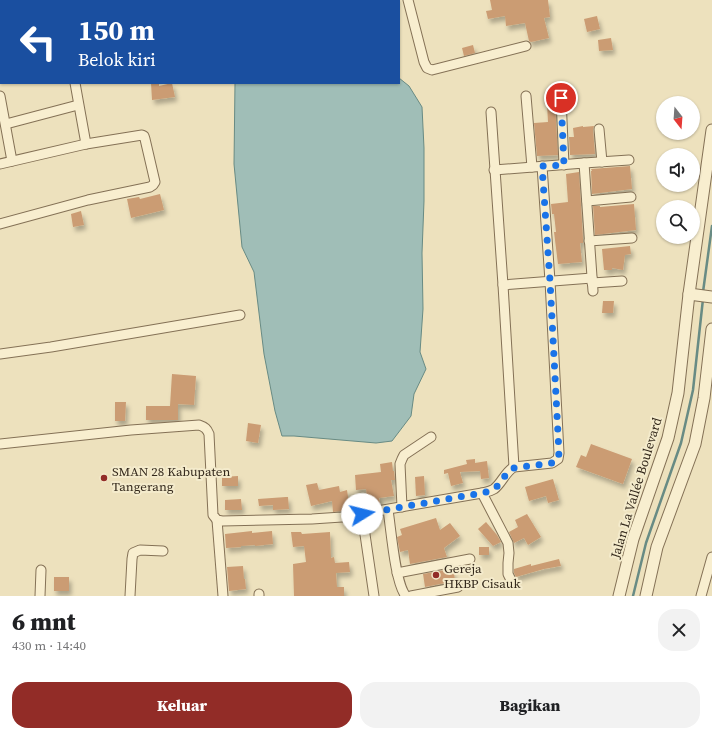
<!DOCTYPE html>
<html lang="id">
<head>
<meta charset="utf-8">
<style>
  :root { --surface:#fff; --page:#f2f2f2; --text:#202124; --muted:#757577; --accent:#922c27 }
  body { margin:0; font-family:"Source Serif 4",serif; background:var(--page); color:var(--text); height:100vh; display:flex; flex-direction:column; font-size:15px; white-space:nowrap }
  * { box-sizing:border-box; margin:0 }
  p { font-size:13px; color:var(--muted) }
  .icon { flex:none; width:22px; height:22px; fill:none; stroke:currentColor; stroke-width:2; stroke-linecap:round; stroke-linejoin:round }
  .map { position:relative; height:596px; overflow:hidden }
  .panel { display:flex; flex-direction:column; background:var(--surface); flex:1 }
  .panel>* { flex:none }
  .banner { position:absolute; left:0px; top:0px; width:400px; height:84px; box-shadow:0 1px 3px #0004; background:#1a4fa0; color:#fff; overflow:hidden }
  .needle { width:26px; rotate:163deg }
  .buttons { position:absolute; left:656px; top:96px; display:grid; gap:8px }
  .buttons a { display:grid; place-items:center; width:44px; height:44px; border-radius:50%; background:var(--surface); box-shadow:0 1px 3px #0004; font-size:20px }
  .pin { position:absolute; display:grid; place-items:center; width:34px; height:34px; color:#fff; margin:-17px; border:2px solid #fff; border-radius:50%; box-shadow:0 1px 4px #0007 }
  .me { position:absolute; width:44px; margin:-22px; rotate:81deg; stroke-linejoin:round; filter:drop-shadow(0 0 3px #0008) }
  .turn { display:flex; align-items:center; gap:14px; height:84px; padding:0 12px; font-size:18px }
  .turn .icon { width:52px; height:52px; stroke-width:2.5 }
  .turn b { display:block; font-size:28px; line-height:34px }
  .round { display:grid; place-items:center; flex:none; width:42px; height:42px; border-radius:16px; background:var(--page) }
  .summary { display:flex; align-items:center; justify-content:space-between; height:68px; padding:0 12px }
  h1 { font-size:24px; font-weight:800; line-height:30px }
  .button { display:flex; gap:8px; margin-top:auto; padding:8px 12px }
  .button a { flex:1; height:46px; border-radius:16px; background:var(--accent); color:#fff; font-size:16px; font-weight:800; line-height:46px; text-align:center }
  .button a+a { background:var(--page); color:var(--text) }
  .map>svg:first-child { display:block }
  .water { fill:#a0beb7; stroke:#688b84 }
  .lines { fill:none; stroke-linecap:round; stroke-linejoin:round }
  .stream { stroke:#688b84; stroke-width:2.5 }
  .building { fill:#cb9c73; filter:url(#shadow) }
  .minor-casing { stroke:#847156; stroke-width:11 }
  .tertiary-casing { stroke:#847156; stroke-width:13 }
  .minor { stroke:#f8eecf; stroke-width:9 }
  .tertiary { stroke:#f8eecf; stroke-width:11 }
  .route { stroke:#1a73e8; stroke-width:7; stroke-dasharray:0 12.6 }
  .poi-dot { fill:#922c27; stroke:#f4ebcc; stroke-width:1.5 }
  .labels { text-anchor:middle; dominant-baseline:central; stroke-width:4; stroke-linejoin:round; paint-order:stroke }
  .poi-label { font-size:13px; fill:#33281b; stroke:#f4ebcc; text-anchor:start }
  .street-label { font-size:13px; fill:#33281b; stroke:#f4ebcc }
</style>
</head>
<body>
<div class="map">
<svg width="712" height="596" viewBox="0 0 712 596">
  <defs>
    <filter id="shadow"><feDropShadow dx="2.5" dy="4.5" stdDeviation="2" flood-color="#0004"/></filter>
  </defs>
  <rect width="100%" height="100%" fill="#ede1bd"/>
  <polygon class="water" points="399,78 409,86 422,107 424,148 424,201 422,253 423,309 420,352 426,369 414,394 411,416 392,441 376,443 294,436 282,436 275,411 264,354 254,272 242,247 234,164 235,83 399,83"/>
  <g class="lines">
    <g class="stream">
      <polyline points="703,292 712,226"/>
      <polyline points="633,596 646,543 681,443 693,390 703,299"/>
    </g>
  </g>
  <g class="building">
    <polygon points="490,0 548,0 550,17 544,18 549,38 531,42 529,41 525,23 506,26 505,16 488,19 486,11 492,10"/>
    <polygon points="597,16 600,29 587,32 584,19"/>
    <polygon points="611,38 613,50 599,51 598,40"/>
    <polygon points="473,45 475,53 464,56 462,48"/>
    <polygon points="151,83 159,83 159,86 172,83 175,97 152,100"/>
    <polygon points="547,104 555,104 558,155 537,156 534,123 548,122"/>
    <polygon points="583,126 583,127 594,126 593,130 595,154 570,155 569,137 574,137 573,128"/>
    <polygon points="630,166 632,189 592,194 591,171 592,171 591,169"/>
    <polygon points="579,172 583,239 583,243 580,243 582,262 558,264 554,232 556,232 554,214 552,214 551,204 568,202 566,174"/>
    <polygon points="160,194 164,210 131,218 127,199 139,197 140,199"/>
    <polygon points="634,204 636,230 595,235 593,206 600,206 600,207"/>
    <polygon points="81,211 84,225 73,227 71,214"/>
    <polygon points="630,246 631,254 625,255 623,270 612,268 612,270 604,270 602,249"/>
    <polygon points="603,301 614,301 613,313 602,313"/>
    <polygon points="172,374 196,376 194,405 178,404 178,420 146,420 146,406 170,406"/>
    <polygon points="115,402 126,402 125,421 115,421"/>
    <polygon points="248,423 261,425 258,443 246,441"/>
    <polygon points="591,444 632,459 623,484 576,467 581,455 586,457"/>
    <polygon points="475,459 475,463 487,461 489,478 481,479 480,471 460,472 463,483 451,486 448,473 444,474 444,470 467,464 466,460"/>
    <polygon points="392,462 393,471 394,471 395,480 391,480 394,496 379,498 380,503 368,504 366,489 356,490 355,475 381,472 380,464"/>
    <polygon points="238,476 238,486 222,486 222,477"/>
    <polygon points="424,476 425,495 416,496 415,477"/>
    <polygon points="553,479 559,500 548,503 546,496 529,501 525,487"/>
    <polygon points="317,483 319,490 339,486 340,492 347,490 350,510 333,512 332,501 311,506 306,485"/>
    <polygon points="286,497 288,497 289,509 273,510 273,505 259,506 258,499"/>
    <polygon points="241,499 242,510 225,510 225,500"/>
    <polygon points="527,514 541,537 528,545 524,538 514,543 509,532 518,527 515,520"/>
    <polygon points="436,518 440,530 450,523 460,536 444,548 447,557 410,564 408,550 400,552 397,537 402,535 400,529"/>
    <polygon points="486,522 497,535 501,542 493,546 478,529"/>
    <polygon points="252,531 252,533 272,531 273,544 255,546 255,545 241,546 241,547 226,548 225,534"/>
    <polygon points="291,532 301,532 302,534 330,532 331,558 334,557 335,563 349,562 350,572 336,573 337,587 344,587 344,596 294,596 293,564 306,562 304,546 293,547"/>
    <rect x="479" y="547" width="10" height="8"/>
    <polygon points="559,559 561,566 544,569 516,577 514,573 514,569 531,564 531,566"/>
    <polygon points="243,566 244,579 245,579 246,589 229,591 227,567"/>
    <polygon points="450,569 451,572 454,572 455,581 425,587 423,574"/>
    <rect x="54" y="577" width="15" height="14"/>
  </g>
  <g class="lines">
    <g class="minor-casing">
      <g id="minor">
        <polyline points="81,0 81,1"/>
        <polyline points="139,0 139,1"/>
        <polyline points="217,0 217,1"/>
        <polyline points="408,0 424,62 427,68 432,70 526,46"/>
        <polyline points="37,1 39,0"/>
        <polyline points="0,15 1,14"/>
        <polyline points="0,34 1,34"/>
        <polyline points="0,74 1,73"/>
        <polyline points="75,83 86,144"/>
        <polyline points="0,96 12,161"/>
        <polyline points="526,96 532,167"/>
        <polyline points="561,98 564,165"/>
        <polyline points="491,112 503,285 514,467"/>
        <polyline points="6,124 78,105"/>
        <polyline points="599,129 602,162"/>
        <polyline points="584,163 629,160"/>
        <polyline points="0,164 86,144 142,135 144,136 145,139 155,182 153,185 150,187 88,200 0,224"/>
        <polyline points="494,170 584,163 593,291"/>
        <polyline points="587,201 631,197"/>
        <polyline points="589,241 632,238"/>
        <polyline points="592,283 622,281"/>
        <polyline points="503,285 592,278"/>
        <polyline points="0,354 51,347 240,315"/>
        <path d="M 0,444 L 131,430 L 199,425 C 205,427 207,429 209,434 L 213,515 L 217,520 L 222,521 L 312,519 L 342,517 L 482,493 C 486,492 491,491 494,489 C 502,483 505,472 514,467 L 552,463 L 558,459 L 559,453 L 550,281 L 542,166"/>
        <polyline points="482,493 508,543 509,553 508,563 508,574 512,582"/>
        <polyline points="402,507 400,464 402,459 404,455 431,437"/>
        <path d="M 388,510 C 391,528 395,584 406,596"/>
        <polyline points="362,514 374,596"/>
        <polyline points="217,520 223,596"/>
        <polyline points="397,573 470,559"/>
        <polyline points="40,596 41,570"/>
        <polyline points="130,596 132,559 133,553 140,550 163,551"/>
        <polyline points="259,596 259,594"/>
        <polyline points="411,596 458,587"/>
        <polyline points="701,596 712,557"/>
      </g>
    </g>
    <g class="tertiary-casing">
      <g id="tertiary">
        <polyline points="689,294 712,297"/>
        <polyline points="619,596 633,539 668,438 678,393 689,294 712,130"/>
        <polyline points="646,596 657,547 695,444 704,398 712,329"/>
      </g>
    </g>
    <use href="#minor" class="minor"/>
    <use href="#tertiary" class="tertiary"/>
  </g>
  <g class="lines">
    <path class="route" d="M 362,514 L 482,493 C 486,492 491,491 494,489 C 502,483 505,472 514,468 L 552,463 L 558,459 L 559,453 L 550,281 L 542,166 L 564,165 L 561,98"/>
  </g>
  <g class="poi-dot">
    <circle cx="104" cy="478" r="4"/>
    <circle cx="436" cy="575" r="4"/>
  </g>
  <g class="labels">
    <g class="poi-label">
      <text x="112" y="471">SMAN 28 Kabupaten<tspan x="112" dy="15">Tangerang</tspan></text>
      <text x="444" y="568">Gereja<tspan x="444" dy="15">HKBP Cisauk</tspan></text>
    </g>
    <g class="street-label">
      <text transform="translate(636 488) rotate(-73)">Jalan La Vallée Boulevard</text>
    </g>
  </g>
</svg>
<div class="buttons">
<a><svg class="needle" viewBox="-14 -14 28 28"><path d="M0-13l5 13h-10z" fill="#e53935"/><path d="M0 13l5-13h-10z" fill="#757577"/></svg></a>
<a><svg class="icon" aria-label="sound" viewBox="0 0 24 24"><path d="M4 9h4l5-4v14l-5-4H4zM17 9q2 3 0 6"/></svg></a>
<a><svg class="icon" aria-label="search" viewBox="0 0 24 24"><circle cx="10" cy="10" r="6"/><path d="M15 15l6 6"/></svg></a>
</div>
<div class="pin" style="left:561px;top:98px;background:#d93025"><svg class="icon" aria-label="arrive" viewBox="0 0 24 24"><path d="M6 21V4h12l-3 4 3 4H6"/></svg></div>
<svg class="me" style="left:362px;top:514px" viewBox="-20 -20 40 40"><circle r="19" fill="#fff"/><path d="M0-13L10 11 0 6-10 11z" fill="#1a73e8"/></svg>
<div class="banner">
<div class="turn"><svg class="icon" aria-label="left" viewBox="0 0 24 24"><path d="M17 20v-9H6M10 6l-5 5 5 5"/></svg><div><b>150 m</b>Belok kiri</div></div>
</div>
</div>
<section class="panel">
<div class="summary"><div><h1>6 mnt</h1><p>430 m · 14:40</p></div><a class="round"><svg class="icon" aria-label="close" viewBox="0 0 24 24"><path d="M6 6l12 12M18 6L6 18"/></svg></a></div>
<div class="button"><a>Keluar</a><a>Bagikan</a></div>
</section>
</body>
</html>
